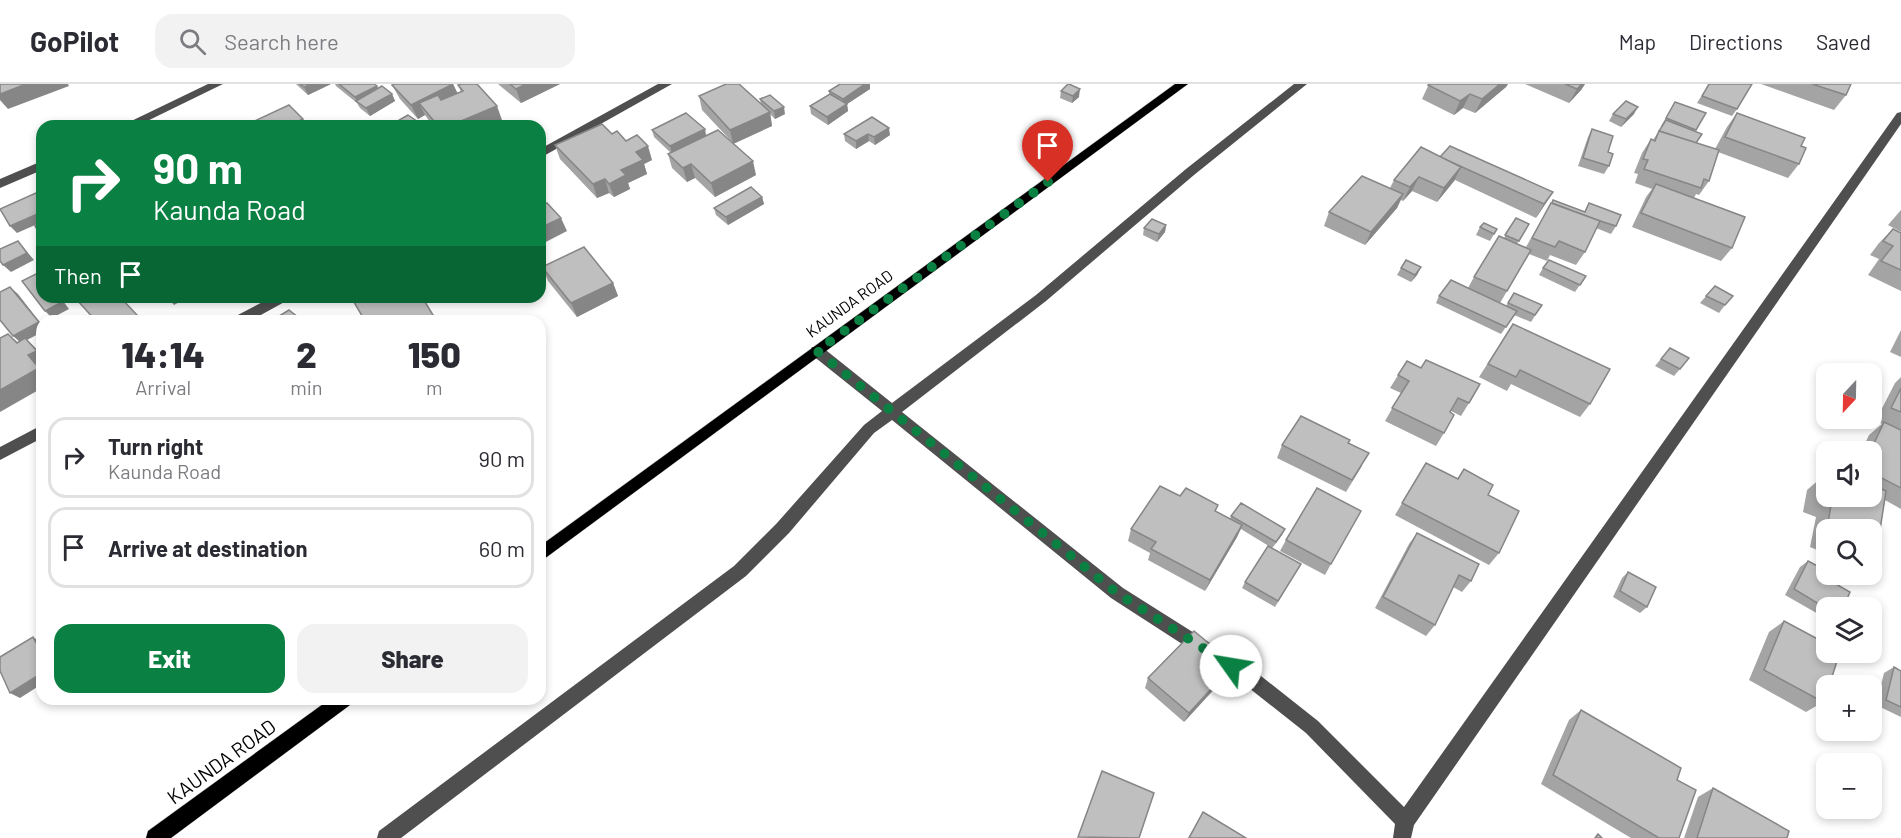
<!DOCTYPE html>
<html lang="en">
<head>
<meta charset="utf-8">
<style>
  :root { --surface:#fff; --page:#f2f2f3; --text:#2b2b33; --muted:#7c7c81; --line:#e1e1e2; --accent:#0b8043 }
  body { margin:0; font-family:Barlow,sans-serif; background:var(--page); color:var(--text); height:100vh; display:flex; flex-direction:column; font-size:22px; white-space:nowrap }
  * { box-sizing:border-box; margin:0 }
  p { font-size:20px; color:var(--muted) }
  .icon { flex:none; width:33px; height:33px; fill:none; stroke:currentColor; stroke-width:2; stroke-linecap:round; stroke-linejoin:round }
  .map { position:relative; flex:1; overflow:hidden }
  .sheet { position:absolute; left:36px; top:231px; width:510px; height:390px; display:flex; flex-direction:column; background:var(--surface); border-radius:18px; box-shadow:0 3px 9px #0003 }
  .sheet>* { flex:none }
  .banner { position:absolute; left:36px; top:36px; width:510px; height:183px; border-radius:18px; box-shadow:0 3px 9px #0003; background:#0b8043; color:#fff; overflow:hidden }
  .needle { width:39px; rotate:202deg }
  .controls { position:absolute; left:1816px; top:279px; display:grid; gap:12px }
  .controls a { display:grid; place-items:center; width:66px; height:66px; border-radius:12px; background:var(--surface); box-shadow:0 3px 9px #0003; font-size:30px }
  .pin { position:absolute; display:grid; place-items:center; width:51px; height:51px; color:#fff; margin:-62px -26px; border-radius:50% 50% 50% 0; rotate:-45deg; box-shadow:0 0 6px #0007 }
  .pin .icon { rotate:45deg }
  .me { position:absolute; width:66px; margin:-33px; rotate:302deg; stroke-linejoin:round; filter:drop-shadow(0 0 4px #0008) }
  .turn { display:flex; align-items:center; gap:21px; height:126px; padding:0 18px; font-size:27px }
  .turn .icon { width:78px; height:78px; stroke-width:2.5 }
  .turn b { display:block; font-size:42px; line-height:51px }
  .then { display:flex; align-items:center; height:57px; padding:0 18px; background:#0003; gap:12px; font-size:22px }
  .eta { display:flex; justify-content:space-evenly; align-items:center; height:102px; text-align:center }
  .eta b { font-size:36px; font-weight:800; line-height:42px }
  .button { display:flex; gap:12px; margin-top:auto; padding:12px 18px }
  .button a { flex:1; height:69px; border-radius:18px; background:var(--accent); color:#fff; font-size:24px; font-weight:800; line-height:69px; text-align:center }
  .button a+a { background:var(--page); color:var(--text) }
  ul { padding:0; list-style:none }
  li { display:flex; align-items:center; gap:18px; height:81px; margin:0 12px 9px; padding:0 6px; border:3px solid var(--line); border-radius:18px }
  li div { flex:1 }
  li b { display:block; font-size:22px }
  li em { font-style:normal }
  header { display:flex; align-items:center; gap:36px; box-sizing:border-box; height:84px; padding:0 30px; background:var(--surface); border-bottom:2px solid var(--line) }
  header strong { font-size:28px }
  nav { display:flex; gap:33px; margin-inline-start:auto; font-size:21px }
  .search { width:420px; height:54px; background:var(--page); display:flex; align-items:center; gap:15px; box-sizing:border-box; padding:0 21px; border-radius:18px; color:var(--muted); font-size:22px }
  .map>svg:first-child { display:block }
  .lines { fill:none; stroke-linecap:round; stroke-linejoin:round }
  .major-casing { stroke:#dbdbdb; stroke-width:1 }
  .minor { fill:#4f4f4f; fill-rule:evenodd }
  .major { fill:#000; fill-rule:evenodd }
  .wall { fill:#a4a4a4 }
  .shaded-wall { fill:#868686 }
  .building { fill:#bfbfbf; stroke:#868686; stroke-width:1.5 }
  .route { stroke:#0b8043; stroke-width:10; stroke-dasharray:0 18 }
  .labels { text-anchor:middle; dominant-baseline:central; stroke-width:4.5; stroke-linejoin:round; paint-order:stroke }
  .street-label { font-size:16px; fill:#000; stroke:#fff }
  .near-street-label { font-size:20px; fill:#000; stroke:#fff }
</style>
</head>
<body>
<header>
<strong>GoPilot</strong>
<div class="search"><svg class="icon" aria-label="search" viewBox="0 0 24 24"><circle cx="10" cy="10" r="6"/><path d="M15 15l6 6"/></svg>Search here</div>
<nav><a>Map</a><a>Directions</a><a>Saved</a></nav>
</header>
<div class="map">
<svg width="1901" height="754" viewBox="0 0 1901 754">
  <rect width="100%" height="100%" fill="#fff"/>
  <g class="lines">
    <g class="major-casing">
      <g id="major">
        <polygon points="1175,0 1188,0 540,478 540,462"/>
        <polygon points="330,615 353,615 350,621 171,754 146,754 148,747"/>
      </g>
    </g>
    <g class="minor">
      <polygon points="208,0 223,0 137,42 121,42"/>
      <polygon points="658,0 672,0 540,74 540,65"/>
      <polygon points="1294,0 1307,0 1194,91 1046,217 902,328 1123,504 1256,588 1318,637 1404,723 1897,29 1901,28 1901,40 1414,741 1411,754 1393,754 1395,740 1306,649 1244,600 1111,514 892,336 874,349 789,449 746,492 401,754 377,754 379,747 734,482 777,439 864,341 882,327 812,271 810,267 812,263 822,263 892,319 1036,211 1186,85"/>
      <polygon points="42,77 42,86 0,104 0,95"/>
      <polygon points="272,213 290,213 288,216 250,237 232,237 234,233"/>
      <polygon points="42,341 42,354 0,376 0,363"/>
    </g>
    <use href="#major" class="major"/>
  </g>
  <g class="wall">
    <polygon points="296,0 331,0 308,11"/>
    <polygon points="335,0 374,0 378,4 392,10 395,17 370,32 360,24 357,19 336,2"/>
    <polygon points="453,0 457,9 461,8 458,1 502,36 489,42 433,42 425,31 418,35 400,15 392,1"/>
    <polygon points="498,0 560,0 521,19"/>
    <polygon points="1429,0 1508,0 1506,3 1475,29 1463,24 1454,31 1422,15"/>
    <polygon points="1525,0 1585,0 1581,6 1569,19"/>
    <polygon points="1709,0 1737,25 1732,32 1697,19"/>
    <polygon points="1761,0 1851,0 1846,11 1834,26"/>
    <polygon points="870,5 847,20 848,27 828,41 811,30 810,22 829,10 829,7"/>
    <polygon points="1061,7 1079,13 1072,19 1060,14"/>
    <polygon points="699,12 761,20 760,15 785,30 775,35 770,30 772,42 733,60 756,91 715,113 695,94 687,98 672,84 668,70 671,69 654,53 652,46 705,45 706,52 733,59 702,26"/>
    <polygon points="1675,18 1706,29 1695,47 1696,59 1715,65 1727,43 1737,29 1801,62 1799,80 1788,94 1718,68 1709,97 1699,111 1696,110 1694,114 1732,164 1721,177 1632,143 1646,113 1652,105 1635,99 1638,90 1634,89 1642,69 1651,55 1653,56 1662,42 1661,42"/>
    <polygon points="1613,30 1634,30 1621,43 1609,37"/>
    <polygon points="872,33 890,51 875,61 869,57 856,65 845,57 844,50"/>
    <polygon points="1592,45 1608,68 1609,82 1604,90 1578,82 1588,53"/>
    <polygon points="612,50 626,57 652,76 644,80 647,90 628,99 630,105 614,113 609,109 597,114 560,75 555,61"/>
    <polygon points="1440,73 1553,108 1544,122 1536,134 1455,96 1437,118 1412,107 1403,117 1401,116 1397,124 1365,161 1324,142 1329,128 1390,104 1394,96"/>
    <polygon points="762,113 764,120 728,141 716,131 714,124"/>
    <polygon points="1551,119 1584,128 1589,119 1616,142 1611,150 1596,144 1585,168 1576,181 1550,171 1547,177 1529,170 1500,219 1506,222 1514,209 1542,221 1531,238 1514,231 1501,250 1436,219 1439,212 1468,204 1474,193 1504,154 1516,134 1529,140 1517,160 1526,163"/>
    <polygon points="1901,126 1901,148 1888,141"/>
    <polygon points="1166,141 1165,148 1157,158 1143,151 1144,144"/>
    <polygon points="1480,143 1497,145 1490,157 1476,151"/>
    <polygon points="1893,145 1901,149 1901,207 1868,191 1879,175 1870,171 1879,159"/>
    <polygon points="542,183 613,199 618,212 577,233 548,197"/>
    <polygon points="1421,183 1417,191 1411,198 1397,191 1401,184"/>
    <polygon points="1543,184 1586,192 1575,208 1539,191"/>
    <polygon points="1715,202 1725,221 1719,229 1700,219"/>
    <polygon points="1513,240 1590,320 1580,333 1511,300 1507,307 1479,293"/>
    <polygon points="1901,246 1901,273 1890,268"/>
    <polygon points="1670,264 1680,285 1674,292 1655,282"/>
    <polygon points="1407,277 1469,319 1461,332 1451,327 1444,349 1436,362 1385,337 1401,309 1390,304"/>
    <polygon points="1901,293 1901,425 1885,416 1876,472 1872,474 1872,446 1827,446 1827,470 1810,463 1816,433 1803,428 1807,406 1822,393 1827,412 1872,412 1872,368 1861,368 1869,351 1882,340 1876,336 1895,299"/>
    <polygon points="1348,359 1362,382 1346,408 1277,374 1282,361"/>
    <polygon points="1426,379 1457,395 1464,385 1488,411 1499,469 1489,481 1395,431"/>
    <polygon points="1180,412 1230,435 1231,432 1282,451 1272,464 1241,445 1237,453 1205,507 1148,476 1150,469 1128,457 1131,445"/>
    <polygon points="1417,449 1471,497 1462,508 1453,503 1435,541 1426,552 1375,524 1409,460"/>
    <polygon points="1286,456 1331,480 1325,491 1280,467"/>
    <polygon points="1808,477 1827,495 1827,535 1785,511 1800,483"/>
    <polygon points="1301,480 1275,523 1242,504 1245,498"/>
    <polygon points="1628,488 1647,523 1640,529 1613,513 1622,494"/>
    <polygon points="1784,537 1823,618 1806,628 1749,596 1769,548"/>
    <polygon points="1894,583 1901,587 1901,633 1876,621 1884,589"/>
    <polygon points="1228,590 1184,638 1145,604 1148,594"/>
    <polygon points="1581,626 1677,696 1679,754 1631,754 1541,700 1569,636"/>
    <polygon points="1713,704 1787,754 1684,754 1698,713"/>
    <polygon points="1203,728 1246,754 1188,754"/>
  </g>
  <g class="shaded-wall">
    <polygon points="26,0 68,0 69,2 8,25 0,16 0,10"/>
    <polygon points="311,0 331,0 308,11 304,3"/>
    <polygon points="453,0 460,14 419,19 425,31 418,35 411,21"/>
    <polygon points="526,0 560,0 521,19 516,5"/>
    <polygon points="865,0 870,0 870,5 844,22 847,20 848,27 828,41 827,33 843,22 843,15"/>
    <polygon points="1500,0 1508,0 1506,3 1475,29 1482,15"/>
    <polygon points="1582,0 1585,0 1581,6 1569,19 1577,5"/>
    <polygon points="377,2 381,10 357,18 355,13"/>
    <polygon points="1080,5 1079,13 1072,19 1073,12"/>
    <polygon points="392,10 395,17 370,32 366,24"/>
    <polygon points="1470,10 1463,24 1454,31 1460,17"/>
    <polygon points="497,22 502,36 489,42 449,42"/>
    <polygon points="784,23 785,30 775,35 774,27"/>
    <polygon points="1638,23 1634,30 1621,43 1626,35"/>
    <polygon points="770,28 772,42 733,60 730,46"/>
    <polygon points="303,35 307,42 288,42"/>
    <polygon points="889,44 890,51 875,61 874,53"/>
    <polygon points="705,45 706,53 672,70 670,62"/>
    <polygon points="868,50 869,57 856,65 856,57"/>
    <polygon points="648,62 652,76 644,80 647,90 628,99 630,105 614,113 609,100 621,86 636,68"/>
    <polygon points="753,77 756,91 715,113 711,99"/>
    <polygon points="691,80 695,94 687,98 683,84"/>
    <polygon points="1461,83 1454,97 1437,118 1444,104"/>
    <polygon points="1419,93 1412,107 1403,117 1410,103"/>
    <polygon points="605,95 609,109 597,114 593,100"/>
    <polygon points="1553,108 1544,122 1536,134 1544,120"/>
    <polygon points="1403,110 1397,124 1365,161 1371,148"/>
    <polygon points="762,113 764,120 728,141 726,133"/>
    <polygon points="42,128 42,138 17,149 10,142"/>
    <polygon points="561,134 567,147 540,161 540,144"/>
    <polygon points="1166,141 1165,148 1157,158 1159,150"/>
    <polygon points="18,157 34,176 11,188 3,181"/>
    <polygon points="1421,183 1417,191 1411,198 1415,191"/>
    <polygon points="613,199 618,212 577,233 571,219"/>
    <polygon points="10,203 18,210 42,241 42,248 27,256 42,270 42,304 0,328 0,306 17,259 8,250 23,263 21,259 13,252"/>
    <polygon points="58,213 60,213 69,225 52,234 45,227"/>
    <polygon points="167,213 189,213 174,221"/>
    <polygon points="421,213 435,213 424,218"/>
    <polygon points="138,232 143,237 130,237"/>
    <polygon points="1242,441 1237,453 1205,507 1210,496"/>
    <polygon points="1285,445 1282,451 1272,464 1276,458"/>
    <polygon points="33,553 42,559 42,570"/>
    <polygon points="1234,580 1228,590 1184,638 1189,629"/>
    <polygon points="42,589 42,600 20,614 10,609"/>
  </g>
  <g class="building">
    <polygon points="0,0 26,0 0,10"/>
    <polygon points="300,0 311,0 304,3"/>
    <polygon points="339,0 374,0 377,2 355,13"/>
    <polygon points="395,0 453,0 411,21 392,1"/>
    <polygon points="462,0 477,0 497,22 449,42 438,42 419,19 438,11 441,16 463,7 458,1"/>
    <polygon points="510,0 526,0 516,5"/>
    <polygon points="726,0 739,0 770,28 730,46 699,12"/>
    <polygon points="840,0 865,0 843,15 829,7"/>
    <polygon points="1068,0 1069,0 1080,5 1073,12 1061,7"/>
    <polygon points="1429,0 1500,0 1482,15 1470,10 1460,17 1428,1"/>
    <polygon points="1565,0 1582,0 1577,5"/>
    <polygon points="1709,0 1752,0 1737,25 1702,12"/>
    <polygon points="1812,0 1851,0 1846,11"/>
    <polygon points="382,2 392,10 366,24 356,17"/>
    <polygon points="830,10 847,20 827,33 810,22"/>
    <polygon points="770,11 784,23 774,27 760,15"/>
    <polygon points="1626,17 1638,23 1626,35 1613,30"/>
    <polygon points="1675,18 1706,29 1696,46 1666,34"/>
    <polygon points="289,21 303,35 288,42 247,42 246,41"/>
    <polygon points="686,29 705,45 670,62 652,46"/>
    <polygon points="1737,29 1805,54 1801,62 1806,64 1799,80 1725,53"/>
    <polygon points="408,31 424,42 389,42"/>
    <polygon points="872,33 889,44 874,53 868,50 856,57 844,50"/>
    <polygon points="1666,36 1702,50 1696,59 1659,47"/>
    <polygon points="183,38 187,42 174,42"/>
    <polygon points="602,40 612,50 617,47 626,57 637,51 648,62 636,68 643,76 621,86 626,91 609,100 605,95 593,100 555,61"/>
    <polygon points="1592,45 1613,52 1608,68 1613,70 1609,82 1583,74"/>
    <polygon points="718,46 753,77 711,99 691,80 683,84 668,70"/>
    <polygon points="1659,47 1719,66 1709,97 1704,95 1701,104 1644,85 1648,76 1643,75 1651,55 1655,57"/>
    <polygon points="1450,62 1553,108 1544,120 1440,73"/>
    <polygon points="1421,63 1461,83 1444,104 1419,93 1410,103 1394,96"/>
    <polygon points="1362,92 1403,110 1371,148 1329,128"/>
    <polygon points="1656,100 1745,133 1732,164 1641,129"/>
    <polygon points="751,103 762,113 726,133 714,124"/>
    <polygon points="36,109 42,118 42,128 10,142 0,125"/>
    <polygon points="1553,116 1585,128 1589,119 1621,131 1616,142 1597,136 1552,119"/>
    <polygon points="547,119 561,134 540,144 540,122"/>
    <polygon points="1551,119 1600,137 1585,168 1559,157 1555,163 1532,154"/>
    <polygon points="1516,134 1529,140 1519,157 1505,151"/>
    <polygon points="1152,135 1166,141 1159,150 1144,144"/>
    <polygon points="42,139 42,153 35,142"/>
    <polygon points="1484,139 1497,145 1494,150 1480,143"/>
    <polygon points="1893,145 1901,149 1901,186 1881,177 1893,162 1883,157"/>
    <polygon points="1499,152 1531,166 1507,207 1474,193"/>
    <polygon points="18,157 27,169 3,181 0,177 0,165"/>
    <polygon points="584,163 613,199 571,219 542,183"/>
    <polygon points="1406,176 1421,183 1415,191 1401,184"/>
    <polygon points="1549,176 1586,192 1580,201 1543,184"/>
    <polygon points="42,187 42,213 58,213 62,218 45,227 22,197"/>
    <polygon points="1451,196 1517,227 1506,243 1439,212"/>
    <polygon points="1715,202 1733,212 1725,221 1706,212"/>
    <polygon points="10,203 39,238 13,252 0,236 0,208"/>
    <polygon points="1514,209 1542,221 1535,231 1508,219"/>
    <polygon points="79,213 120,213 138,232 130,237 96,237 76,215"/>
    <polygon points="351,213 422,213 436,236 434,237 365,237"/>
    <polygon points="289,226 303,237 271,237"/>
    <polygon points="1513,240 1610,285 1590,320 1520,286 1516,293 1488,280"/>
    <polygon points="8,250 17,259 25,254 37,267 28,271 39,284 0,306 0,254"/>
    <polygon points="1670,264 1689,274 1680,285 1661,275"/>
    <polygon points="1426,276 1480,300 1469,319 1458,314 1450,328 1454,331 1444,349 1392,324 1409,297 1398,291 1407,277 1421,284"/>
    <polygon points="1901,304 1901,328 1891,324"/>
    <polygon points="1301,332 1350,356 1348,359 1369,369 1352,396 1282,361"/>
    <polygon points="1884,338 1901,346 1901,404 1872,389 1872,368 1870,368"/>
    <polygon points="1426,379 1458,395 1464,385 1493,401 1488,411 1519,427 1499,469 1402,419"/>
    <polygon points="1822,393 1827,396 1827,412 1872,412 1872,401 1886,407 1876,472 1872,470 1872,446 1827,446 1827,452 1826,451 1831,421 1818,416"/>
    <polygon points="1160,402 1180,412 1186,404 1218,421 1215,427 1242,441 1210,496 1151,465 1156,458 1131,445"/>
    <polygon points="1317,404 1361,427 1331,480 1286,456"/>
    <polygon points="1241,419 1285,445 1276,458 1231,432"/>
    <polygon points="1417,449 1479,480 1471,497 1459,491 1435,541 1383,513"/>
    <polygon points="1268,462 1301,480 1278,517 1245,498"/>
    <polygon points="1808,477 1827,487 1827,490 1830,490 1827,495 1850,508 1843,524 1827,524 1827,525 1794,505"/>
    <polygon points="1628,488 1656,503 1647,523 1620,507"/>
    <polygon points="1784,537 1827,560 1827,568 1840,568 1829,602 1827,602 1827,606 1823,618 1764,586"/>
    <polygon points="1194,547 1234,580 1189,629 1148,594"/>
    <polygon points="33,553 42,570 42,589 10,609 0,587 0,573"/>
    <polygon points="1894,583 1901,587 1901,623 1886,616"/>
    <polygon points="1581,626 1681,684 1677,696 1696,706 1679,754 1659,754 1553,691"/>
    <polygon points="1102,687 1154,709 1139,754 1078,753"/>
    <polygon points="1713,704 1789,747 1787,754 1697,754"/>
    <polygon points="1203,728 1246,754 1189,754"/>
    <polygon points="1598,750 1602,754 1595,754"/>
  </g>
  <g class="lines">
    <polyline class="route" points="1048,98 817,267 1117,509 1231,582"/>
  </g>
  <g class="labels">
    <g class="street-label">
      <text transform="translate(849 219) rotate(-36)">KAUNDA ROAD</text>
    </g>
    <g class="near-street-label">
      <text transform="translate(221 677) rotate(-36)">KAUNDA ROAD</text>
    </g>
  </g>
</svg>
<div class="controls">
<a><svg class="needle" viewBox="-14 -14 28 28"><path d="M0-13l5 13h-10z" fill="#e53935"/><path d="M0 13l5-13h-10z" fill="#7c7c81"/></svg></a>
<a><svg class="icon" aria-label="sound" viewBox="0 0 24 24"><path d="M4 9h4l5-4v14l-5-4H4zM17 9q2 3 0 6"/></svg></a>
<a><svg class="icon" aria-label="search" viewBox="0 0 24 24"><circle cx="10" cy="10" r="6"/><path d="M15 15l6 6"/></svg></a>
<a><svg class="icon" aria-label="layers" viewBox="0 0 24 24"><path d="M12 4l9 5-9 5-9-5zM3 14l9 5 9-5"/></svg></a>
<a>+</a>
<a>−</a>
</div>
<div class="pin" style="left:1048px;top:98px;background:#d93025"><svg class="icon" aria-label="arrive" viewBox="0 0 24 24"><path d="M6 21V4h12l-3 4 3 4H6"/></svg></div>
<svg class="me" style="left:1231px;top:582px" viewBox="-20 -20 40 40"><circle r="19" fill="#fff"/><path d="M0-13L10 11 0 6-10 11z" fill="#0b8043"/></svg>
<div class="banner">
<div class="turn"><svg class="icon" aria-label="right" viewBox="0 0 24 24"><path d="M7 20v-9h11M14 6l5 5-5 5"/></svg><div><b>90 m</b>Kaunda Road</div></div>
<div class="then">Then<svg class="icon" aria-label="arrive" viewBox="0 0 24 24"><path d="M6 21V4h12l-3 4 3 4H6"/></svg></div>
</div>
<section class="sheet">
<div class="eta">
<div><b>14:14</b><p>Arrival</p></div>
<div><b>2</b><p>min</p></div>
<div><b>150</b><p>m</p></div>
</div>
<ul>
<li><svg class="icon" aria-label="right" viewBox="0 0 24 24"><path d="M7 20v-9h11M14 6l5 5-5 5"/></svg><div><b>Turn right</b><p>Kaunda Road</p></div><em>90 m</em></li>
<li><svg class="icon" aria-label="arrive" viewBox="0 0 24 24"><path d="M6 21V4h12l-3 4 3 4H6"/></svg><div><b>Arrive at destination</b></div><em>60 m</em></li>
</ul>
<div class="button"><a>Exit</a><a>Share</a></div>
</section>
</div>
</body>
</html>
